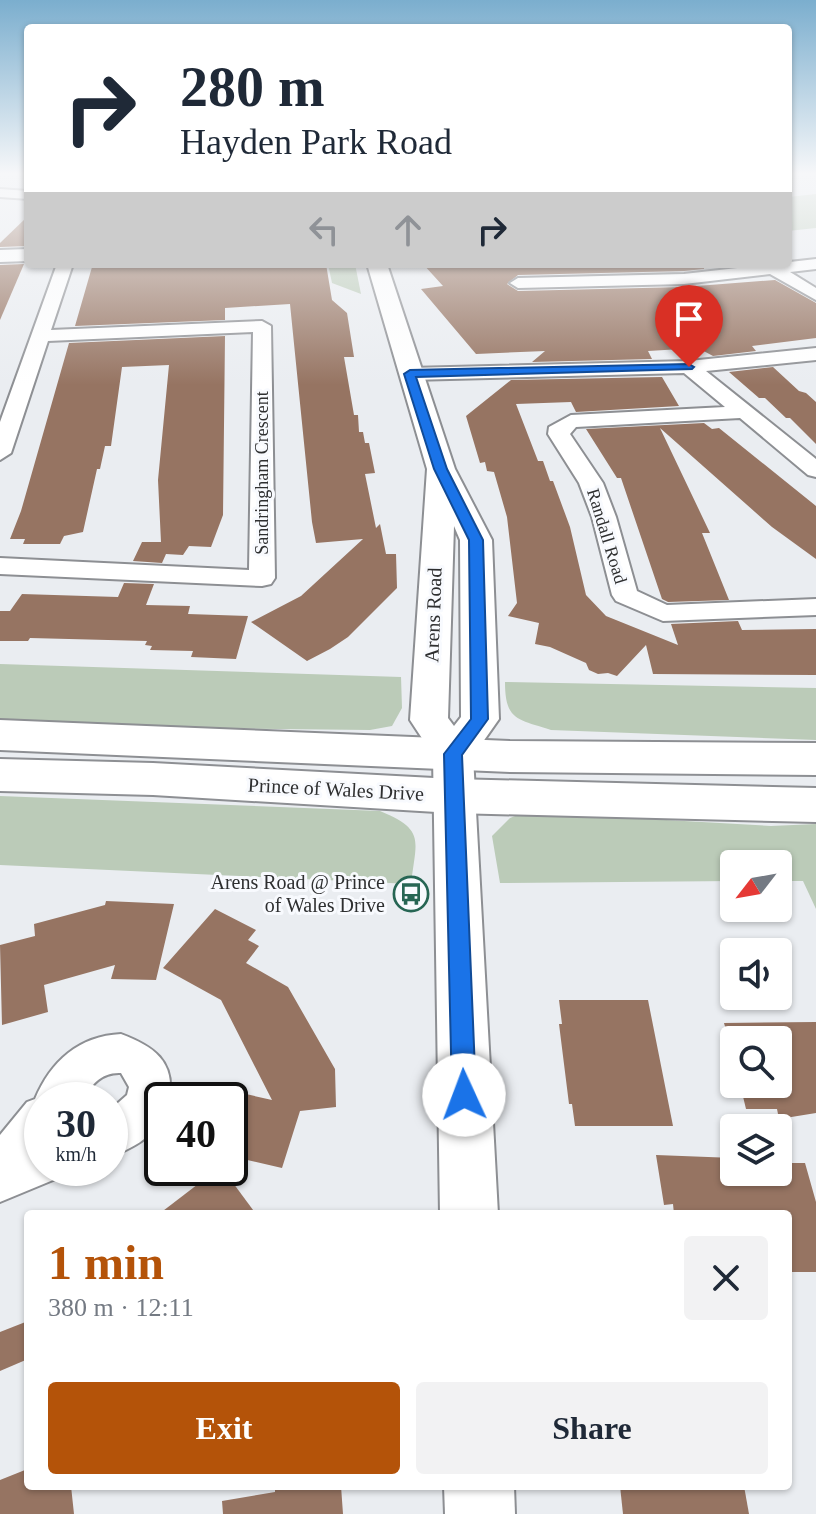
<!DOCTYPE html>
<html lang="en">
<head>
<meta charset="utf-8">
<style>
  :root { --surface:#fff; --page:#f2f2f3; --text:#1f2937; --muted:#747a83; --accent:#b45309 }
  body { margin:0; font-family:"Times New Roman",serif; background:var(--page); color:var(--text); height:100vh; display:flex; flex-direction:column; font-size:30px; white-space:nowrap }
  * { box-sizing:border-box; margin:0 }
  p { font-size:26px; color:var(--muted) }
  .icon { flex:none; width:44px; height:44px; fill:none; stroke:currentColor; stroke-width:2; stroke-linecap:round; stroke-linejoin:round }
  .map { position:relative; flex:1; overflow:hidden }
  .drawer { position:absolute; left:24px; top:1210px; width:768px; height:280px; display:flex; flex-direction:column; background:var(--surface); border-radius:8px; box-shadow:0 2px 6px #0004 }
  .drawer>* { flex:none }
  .top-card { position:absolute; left:24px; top:24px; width:768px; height:244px; border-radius:8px; box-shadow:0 2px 6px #0004; background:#fff; color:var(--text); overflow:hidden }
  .needle { width:52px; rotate:239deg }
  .controls { position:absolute; left:720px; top:850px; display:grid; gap:16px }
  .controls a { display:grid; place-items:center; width:72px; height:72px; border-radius:8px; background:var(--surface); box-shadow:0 2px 6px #0004; font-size:40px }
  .speed { position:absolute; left:24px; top:1082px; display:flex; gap:16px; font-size:40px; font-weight:700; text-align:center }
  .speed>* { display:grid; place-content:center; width:104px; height:104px; border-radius:50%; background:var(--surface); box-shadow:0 2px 6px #0004; line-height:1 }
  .speed small { font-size:20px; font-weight:400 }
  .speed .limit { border:4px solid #111; border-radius:12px; background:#fff; color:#111 }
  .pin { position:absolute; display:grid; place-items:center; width:68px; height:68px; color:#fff; margin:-82px -34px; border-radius:50% 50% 50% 0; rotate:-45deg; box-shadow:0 0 8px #0007 }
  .pin .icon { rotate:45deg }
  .me { position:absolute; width:88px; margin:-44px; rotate:358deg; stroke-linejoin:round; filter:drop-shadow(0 0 6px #0008) }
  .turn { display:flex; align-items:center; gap:28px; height:168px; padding:0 24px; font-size:36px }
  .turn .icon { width:104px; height:104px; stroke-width:2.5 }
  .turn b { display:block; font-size:56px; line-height:68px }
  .lanes { display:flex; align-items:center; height:76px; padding:0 24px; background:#0003; justify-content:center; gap:40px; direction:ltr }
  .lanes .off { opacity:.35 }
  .round { display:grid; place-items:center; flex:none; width:84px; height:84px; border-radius:8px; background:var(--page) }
  .summary { display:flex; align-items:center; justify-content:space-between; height:136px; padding:0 24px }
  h1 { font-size:48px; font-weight:800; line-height:60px; color:var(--accent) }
  .button { display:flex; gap:16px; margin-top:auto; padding:16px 24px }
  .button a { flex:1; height:92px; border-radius:8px; background:var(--accent); color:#fff; font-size:32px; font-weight:800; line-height:92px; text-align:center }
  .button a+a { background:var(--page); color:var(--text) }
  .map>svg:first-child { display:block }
  .green { fill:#bbcbb8 }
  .building { fill:#967462 }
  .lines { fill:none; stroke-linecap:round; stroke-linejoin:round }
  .minor-casing { stroke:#8d8f93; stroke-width:4 }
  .tertiary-casing { stroke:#8d8f93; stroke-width:4 }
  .secondary-casing { stroke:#8d8f93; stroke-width:4 }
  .minor { fill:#fff; fill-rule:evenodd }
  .tertiary { fill:#fff; fill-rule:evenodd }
  .secondary { fill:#fff; fill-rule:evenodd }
  .route { fill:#1a73e8; stroke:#114b97; stroke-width:2 }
  .labels { text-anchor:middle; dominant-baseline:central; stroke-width:6; stroke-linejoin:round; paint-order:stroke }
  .far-street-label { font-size:18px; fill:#2e2f30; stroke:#f8fafe }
  .street-label { font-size:20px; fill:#2e2f30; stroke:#f8fafe }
  .poi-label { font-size:20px; fill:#2e2f30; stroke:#f8fafe; text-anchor:end }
</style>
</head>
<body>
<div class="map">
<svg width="816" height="1514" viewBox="0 0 816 1514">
  <rect width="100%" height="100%" fill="#eaedf1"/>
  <g class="green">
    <polygon points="816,194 816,228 788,231 788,197"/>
    <polygon points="328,264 355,264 361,294 332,283"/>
    <polygon points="0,664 401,677 402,708 392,726 370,730 198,728 0,719"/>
    <path d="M 505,682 L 816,688 L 816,740 L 551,730 C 518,719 505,721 505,682 Z"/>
    <path d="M 0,796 L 380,811 C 426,830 416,840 411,884 L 0,865 Z"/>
    <polygon points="525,812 771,826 816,824 816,909 803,881 778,881 778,864 734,864 734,881 500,883 492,836 510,818"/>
  </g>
  <g class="building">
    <polygon points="28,216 28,246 0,247 0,243"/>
    <polygon points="24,264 0,320 0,265"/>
    <polygon points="108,264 326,264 332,300 347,313 354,357 344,357 354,415 358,415 359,432 363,432 365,443 369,443 375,473 365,474 376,528 380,524 386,554 396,554 397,588 348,637 330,649 307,661 251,622 301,596 363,539 316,543 312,522 290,304 225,308 225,320 75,326 92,267"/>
    <polygon points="423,264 704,264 704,269 684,271 518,275 507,284 518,291 684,287 775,280 816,303 816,338 752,346 756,351 713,356 698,348 648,351 652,359 532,362 545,351 476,354 421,289 443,286"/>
    <polygon points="225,336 223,515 211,547 189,546 183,555 166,554 162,563 133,561 142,542 161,542 158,480 169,365 122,367 111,446 105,446 100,469 97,469 83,532 64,536 60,544 23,544 25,539 10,539 21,511 69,343"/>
    <polygon points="773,367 799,391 806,393 816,402 816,444 790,418 786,418 765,398 759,398 729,372"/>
    <polygon points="662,377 679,406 576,412 571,402 516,404 538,461 543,461 550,481 553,481 570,527 586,595 606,616 678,645 671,624 738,621 742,630 816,629 816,675 653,674 646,645 617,676 608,673 598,674 589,670 586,663 550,647 535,644 539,623 508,616 517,603 507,517 494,472 487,471 485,462 480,463 466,416 511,380"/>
    <polygon points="704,423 712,429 719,428 816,506 816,559 772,527 660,428 710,533 702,533 729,600 668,602 662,599 621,478 617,478 586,429"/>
    <polygon points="124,583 154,584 146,605 190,606 188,614 248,616 236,659 191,657 193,651 150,650 152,646 145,645 147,641 30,638 28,641 0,641 0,611 10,611 22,594 118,597"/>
    <polygon points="106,901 174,904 156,980 111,979 115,965 44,985 48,1012 2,1025 0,945 35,936 34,924 105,905"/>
    <polygon points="215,909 256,930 248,940 259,946 246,963 288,987 335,1069 336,1107 300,1111 282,1168 230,1156 230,1111 237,1092 272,1100 221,1000 163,968"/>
    <polygon points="559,1000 648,1000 673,1126 575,1126 572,1104 569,1104 559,1024 562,1024"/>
    <polygon points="816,1022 816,1113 779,1119 777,1109 746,1109 740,1084 778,1084 778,1040 734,1040 734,1059 724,1023"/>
    <polygon points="656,1155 734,1158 734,1172 778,1172 778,1158 782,1163 805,1163 816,1202 816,1272 788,1272 788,1214 674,1214 673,1204 664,1205"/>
    <polygon points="219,1168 222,1168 256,1214 159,1214"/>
    <polygon points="28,1321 28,1359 0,1371 0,1332"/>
    <polygon points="25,1470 27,1486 71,1486 74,1514 0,1514 0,1480"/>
    <polygon points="275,1486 341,1486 343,1514 223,1514 222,1501 275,1492"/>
    <polygon points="620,1486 744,1486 749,1514 623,1514"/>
  </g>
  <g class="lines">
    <g class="minor-casing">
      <g id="minor">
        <polygon points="0,189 28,191 28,199 0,197"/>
        <polygon points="816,259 816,269 790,272 816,288 816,300 770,274 684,284 518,288 510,283 518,278 684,274"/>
        <polygon points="57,264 73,264 51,330 262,321 271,326 275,578 271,584 262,586 0,574 0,558 249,570 253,332 48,341 11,453 0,460 0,422"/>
        <polygon points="816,348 816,360 706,371 816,459 816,477 808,475 740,418 576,427 570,434 603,483 616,517 637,591 667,605 816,599 816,615 663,621 616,601 612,595 592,517 579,483 548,434 549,427 571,415 725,407 684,373 410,380 400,374 410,368 689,361"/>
        <path d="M 121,1034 C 153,1046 176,1061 169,1100 L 162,1100 C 162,1134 139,1145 110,1157 L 110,1110 L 127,1095 L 129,1087 L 121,1073 C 101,1072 92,1085 81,1100 L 42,1100 L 42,1168 L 62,1168 L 58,1178 L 0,1202 L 0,1135 L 27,1102 L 35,1099 C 51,1061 79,1036 121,1034 Z"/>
      </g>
    </g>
    <g class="tertiary-casing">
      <g id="tertiary">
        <polygon points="28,249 28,261 0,262 0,250"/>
        <path d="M 367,264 L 387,264 L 455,469 L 492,540 L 499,719 L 473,756 L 498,1214 L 440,1214 L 433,755 L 410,720 L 427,469 ZM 454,526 L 460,540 L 461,717 L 454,726 L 448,718 Z"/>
        <polygon points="444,1486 514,1486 515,1514 445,1514"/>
      </g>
    </g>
    <g class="secondary-casing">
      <g id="secondary">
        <polygon points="0,720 510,741 816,743 816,775 510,772 0,750"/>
        <polygon points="0,759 153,763 453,779 816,788 816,822 453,813 153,795 0,791"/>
      </g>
    </g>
    <use href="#minor" class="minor"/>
    <use href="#tertiary" class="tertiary"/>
    <use href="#secondary" class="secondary"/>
  </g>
  <linearGradient id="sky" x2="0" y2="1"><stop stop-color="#7baece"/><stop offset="0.45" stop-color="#f6f7f9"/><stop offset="1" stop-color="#f6f7f9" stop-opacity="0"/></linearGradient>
  <rect width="816" height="385" fill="url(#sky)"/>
  <polygon class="route" points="689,364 694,367 692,369 416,377 447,469 483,540 488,719 462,755 476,1095 472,1103 464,1107 455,1103 452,1095 444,754 471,719 469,540 434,469 404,374 410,370"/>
  <defs>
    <g id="bus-ring" transform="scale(1.8)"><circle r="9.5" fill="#f8fafe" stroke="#276654" stroke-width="1.5"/><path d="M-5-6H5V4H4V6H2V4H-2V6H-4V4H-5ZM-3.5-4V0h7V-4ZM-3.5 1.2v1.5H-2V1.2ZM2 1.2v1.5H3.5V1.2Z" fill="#276654"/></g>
  </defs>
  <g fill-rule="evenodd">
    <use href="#bus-ring" x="411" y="894"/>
  </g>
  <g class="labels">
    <g class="far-street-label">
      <text transform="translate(262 473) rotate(-90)">Sandringham Crescent</text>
      <text transform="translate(607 536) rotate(73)">Randall Road</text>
    </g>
    <g class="street-label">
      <text transform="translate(433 615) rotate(-88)">Arens Road</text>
      <text transform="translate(336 789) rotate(3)">Prince of Wales Drive</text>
    </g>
    <g class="poi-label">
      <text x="385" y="882">Arens Road @ Prince<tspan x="385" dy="23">of Wales Drive</tspan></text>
    </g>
  </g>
</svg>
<div class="controls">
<a><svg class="needle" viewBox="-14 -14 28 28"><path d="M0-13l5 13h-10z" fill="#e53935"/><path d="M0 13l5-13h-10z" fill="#747a83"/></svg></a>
<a><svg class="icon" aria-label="sound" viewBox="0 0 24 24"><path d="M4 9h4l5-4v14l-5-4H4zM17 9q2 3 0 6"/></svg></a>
<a><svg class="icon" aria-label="search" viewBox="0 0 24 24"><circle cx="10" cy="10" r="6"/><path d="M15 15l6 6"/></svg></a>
<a><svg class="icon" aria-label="layers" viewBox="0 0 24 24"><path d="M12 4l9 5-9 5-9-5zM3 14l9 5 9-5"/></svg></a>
</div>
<div class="speed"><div>30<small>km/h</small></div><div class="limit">40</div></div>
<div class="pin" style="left:689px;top:367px;background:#d93025"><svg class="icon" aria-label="arrive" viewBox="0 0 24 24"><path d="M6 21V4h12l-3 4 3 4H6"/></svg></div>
<svg class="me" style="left:464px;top:1095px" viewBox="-20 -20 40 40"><circle r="19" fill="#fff"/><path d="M0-13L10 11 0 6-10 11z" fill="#1a73e8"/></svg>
<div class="top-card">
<div class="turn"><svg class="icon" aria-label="right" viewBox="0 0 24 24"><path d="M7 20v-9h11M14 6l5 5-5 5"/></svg><div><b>280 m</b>Hayden Park Road</div></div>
<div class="lanes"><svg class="icon off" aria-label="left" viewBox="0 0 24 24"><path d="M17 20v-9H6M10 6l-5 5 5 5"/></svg><svg class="icon off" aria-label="ahead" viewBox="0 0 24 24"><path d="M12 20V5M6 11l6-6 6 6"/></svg><svg class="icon" aria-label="right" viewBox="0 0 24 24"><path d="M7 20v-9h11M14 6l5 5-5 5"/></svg></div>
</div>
<section class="drawer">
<div class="summary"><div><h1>1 min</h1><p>380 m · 12:11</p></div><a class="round"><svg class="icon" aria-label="close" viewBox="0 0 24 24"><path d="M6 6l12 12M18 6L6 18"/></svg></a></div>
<div class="button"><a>Exit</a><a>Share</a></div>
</section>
</div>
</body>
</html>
